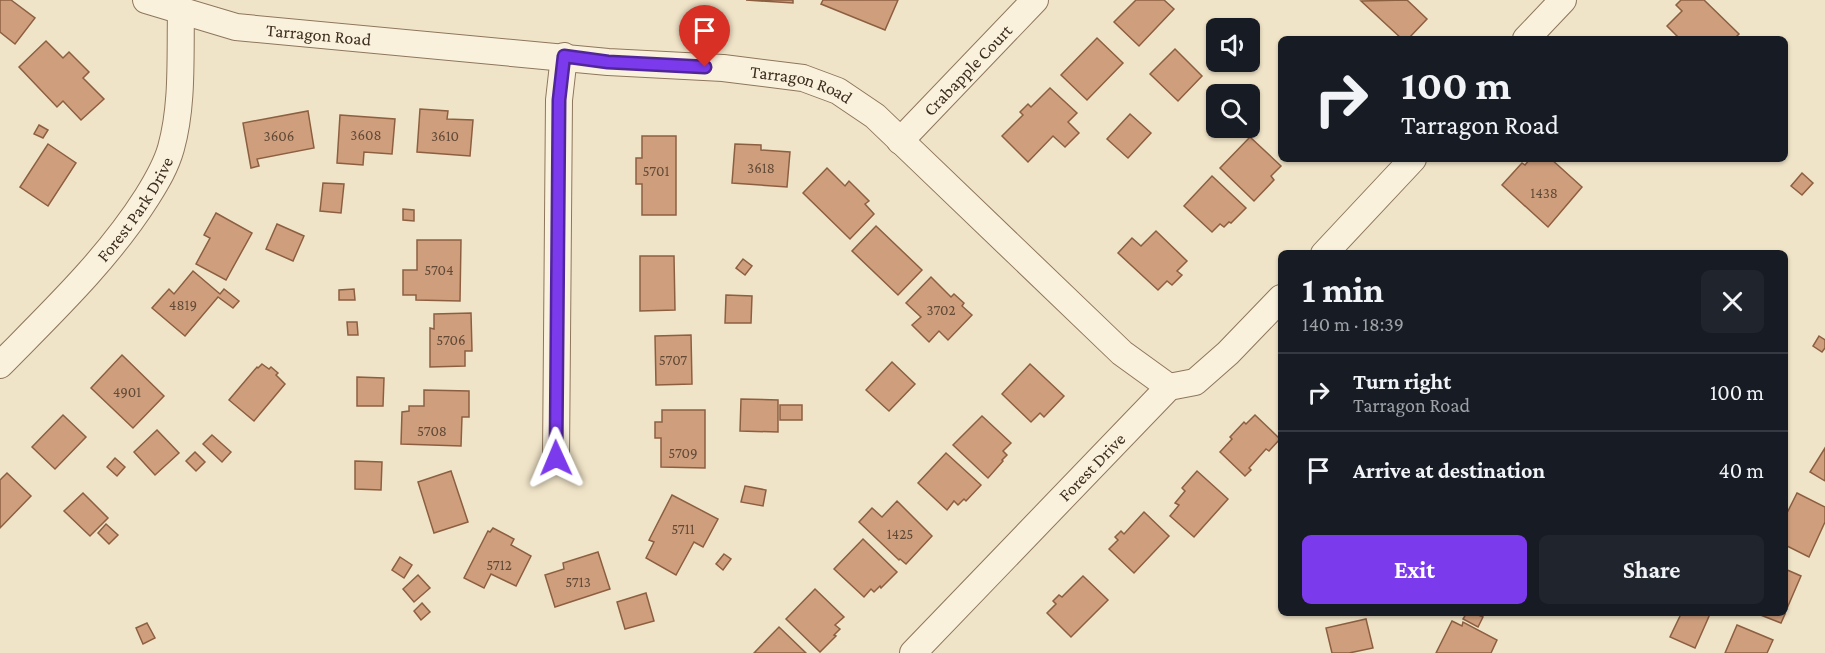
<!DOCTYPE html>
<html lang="en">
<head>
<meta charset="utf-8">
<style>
  :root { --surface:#171b24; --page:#20242c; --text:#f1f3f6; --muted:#9ea1a6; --line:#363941; --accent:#7c3aed }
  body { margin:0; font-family:"Crimson Pro",serif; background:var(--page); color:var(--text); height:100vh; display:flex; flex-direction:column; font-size:22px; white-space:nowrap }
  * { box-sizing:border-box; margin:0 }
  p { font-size:20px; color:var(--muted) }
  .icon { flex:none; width:33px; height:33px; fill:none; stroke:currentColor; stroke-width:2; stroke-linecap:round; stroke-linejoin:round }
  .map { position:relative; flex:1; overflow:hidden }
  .sheet { position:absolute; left:1278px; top:250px; width:510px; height:366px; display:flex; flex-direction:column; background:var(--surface); border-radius:9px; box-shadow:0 2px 4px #0004 }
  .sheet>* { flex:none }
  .hud { position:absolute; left:1278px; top:36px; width:510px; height:126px; border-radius:9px; box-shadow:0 2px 4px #0004; background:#171b24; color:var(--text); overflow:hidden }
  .buttons { position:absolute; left:1206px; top:18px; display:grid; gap:12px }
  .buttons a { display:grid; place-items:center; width:54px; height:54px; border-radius:9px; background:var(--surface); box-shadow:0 2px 4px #0004; font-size:30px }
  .pin { position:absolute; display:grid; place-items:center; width:51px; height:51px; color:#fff; margin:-62px -26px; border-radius:50% 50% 50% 0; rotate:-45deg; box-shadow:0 0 6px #0007 }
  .pin .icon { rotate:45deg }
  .me { position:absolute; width:66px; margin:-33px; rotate:359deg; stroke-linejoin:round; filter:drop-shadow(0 0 4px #0008) }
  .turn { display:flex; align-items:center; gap:21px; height:126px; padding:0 24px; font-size:27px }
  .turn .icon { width:78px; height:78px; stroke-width:2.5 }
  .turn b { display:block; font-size:42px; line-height:51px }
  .round { display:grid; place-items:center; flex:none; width:63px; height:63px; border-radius:9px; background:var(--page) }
  .headline { display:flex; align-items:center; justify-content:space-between; height:102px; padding:0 24px }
  h1 { font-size:36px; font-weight:700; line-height:45px }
  .action { display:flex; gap:12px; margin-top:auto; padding:12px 24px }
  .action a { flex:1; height:69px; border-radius:9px; background:var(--accent); color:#fff; font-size:24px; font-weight:700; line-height:69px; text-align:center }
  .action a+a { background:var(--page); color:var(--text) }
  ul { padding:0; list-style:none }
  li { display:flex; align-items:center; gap:18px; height:78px; padding:0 24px; border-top:2px solid var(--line) }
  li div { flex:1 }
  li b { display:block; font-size:22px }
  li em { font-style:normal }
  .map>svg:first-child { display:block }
  .building { fill:#cf9f7d; stroke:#8d5f41; stroke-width:1.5 }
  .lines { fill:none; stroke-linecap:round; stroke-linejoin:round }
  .minor-casing { stroke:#8d765c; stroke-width:28 }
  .minor { stroke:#faf1dc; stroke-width:26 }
  .route-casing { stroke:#51269a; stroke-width:15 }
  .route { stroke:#7c3aed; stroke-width:10 }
  .labels { text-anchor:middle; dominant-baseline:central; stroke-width:5; stroke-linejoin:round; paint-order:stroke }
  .number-label { font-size:15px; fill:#624a37 }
  .street-label { font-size:18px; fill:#3d2e20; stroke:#f7eed8 }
</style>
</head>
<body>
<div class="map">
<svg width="1825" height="653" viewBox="0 0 1825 653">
  <rect width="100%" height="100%" fill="#f0e4c8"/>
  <g class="building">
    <polygon points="0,0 11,0 35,18 15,44 0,32"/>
    <polygon points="746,0 793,0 793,3"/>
    <polygon points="823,0 898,0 885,30 821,4"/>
    <polygon points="1136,0 1164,0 1174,9 1139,46 1114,22"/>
    <polygon points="1407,0 1427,19 1408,39 1402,39 1361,1"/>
    <polygon points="1681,0 1704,0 1739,34 1734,39 1680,39 1667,26 1682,11 1676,5"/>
    <polygon points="1097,38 1123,63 1087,100 1061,75"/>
    <polygon points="46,41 63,58 69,52 89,72 83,78 104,99 81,120 63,101 57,107 19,67"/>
    <polygon points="1175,49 1202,76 1178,101 1150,74"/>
    <polygon points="1050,88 1077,113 1068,122 1079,133 1065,147 1053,136 1028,162 1002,136 1023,115 1020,112 1028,104 1031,107"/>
    <polygon points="420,109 448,111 447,119 473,120 470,156 417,152"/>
    <polygon points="308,111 314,148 257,159 259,166 251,168 243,123"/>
    <polygon points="1130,114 1151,133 1128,158 1107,139"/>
    <polygon points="340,115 395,119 392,154 364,152 363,165 337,163"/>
    <polygon points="39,125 48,130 43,138 34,134"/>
    <polygon points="642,136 676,136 676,215 642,215 642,184 636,184 636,158 642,158"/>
    <polygon points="1250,137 1281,166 1271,176 1274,180 1254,201 1220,168"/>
    <polygon points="48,144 76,163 48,206 20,187"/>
    <polygon points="735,144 761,145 761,150 790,152 787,187 732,183"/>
    <polygon points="1530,159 1551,159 1582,187 1548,227 1502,185 1522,163 1525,165"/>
    <polygon points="827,168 845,186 849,181 869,201 865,204 874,214 850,239 803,193"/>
    <polygon points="1802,173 1813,183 1802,195 1791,186"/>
    <polygon points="1212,176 1246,208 1231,223 1229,222 1224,227 1220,224 1212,232 1184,206"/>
    <polygon points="323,183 344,184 341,213 320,211"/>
    <polygon points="403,209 414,210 414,221 403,220"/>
    <polygon points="216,213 252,233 226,280 196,264 210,238 204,235"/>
    <polygon points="277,224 304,236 293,261 266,249"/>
    <polygon points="876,226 922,270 898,295 852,251"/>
    <polygon points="1156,231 1187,261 1177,271 1182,275 1172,285 1167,281 1158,290 1118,253 1132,238 1141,246"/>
    <polygon points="417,240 461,240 460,301 416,300 416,295 403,295 403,270 417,270"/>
    <polygon points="640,256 674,256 675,310 640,311"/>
    <polygon points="743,259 752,266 745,275 736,268"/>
    <polygon points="193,271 220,294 224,289 239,301 233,308 218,297 185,336 152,308 169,289 174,294"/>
    <polygon points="931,277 951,297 954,294 964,303 962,306 972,315 948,340 939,331 929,342 912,325 921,317 906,303"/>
    <polygon points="354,289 355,300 339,300 339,290"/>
    <polygon points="726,295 752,296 751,323 725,323"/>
    <polygon points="471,313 472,351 465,351 465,366 430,367 430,328 434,329 434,314"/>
    <polygon points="347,322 357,322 358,335 348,335"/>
    <polygon points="691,335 692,384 656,385 655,336"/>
    <polygon points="1819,336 1825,340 1825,348 1822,352 1813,346"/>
    <polygon points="122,355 164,396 133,428 91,388"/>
    <polygon points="892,362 915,384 889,411 866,390"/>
    <polygon points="262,364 269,369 271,367 278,373 276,375 285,384 254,421 229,400 257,367 258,368"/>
    <polygon points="1030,364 1064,396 1044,417 1040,413 1031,422 1002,394"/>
    <polygon points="357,377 384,378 383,406 357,406"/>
    <polygon points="424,390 469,391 469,417 462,417 461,446 401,444 402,412 409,411 409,406 424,406"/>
    <polygon points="741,399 778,400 778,432 740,431"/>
    <rect x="780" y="405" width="22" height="15"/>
    <polygon points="662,410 705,410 705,468 661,467 661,438 655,438 655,422 662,422"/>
    <polygon points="63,415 86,437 55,469 32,447"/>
    <polygon points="1255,415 1280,439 1269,451 1266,449 1249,468 1251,470 1245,476 1220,452 1232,439 1230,437 1244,422 1246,424"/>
    <polygon points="982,416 1011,443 1003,451 1007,455 1002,460 1003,461 988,478 953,445"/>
    <polygon points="157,430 179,453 155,475 134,452"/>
    <polygon points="212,435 231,452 222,462 203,444"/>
    <polygon points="1825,448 1825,481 1810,472"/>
    <polygon points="195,452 205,462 196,471 186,461"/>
    <polygon points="946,453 981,485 966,501 964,499 958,505 954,501 947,510 918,483"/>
    <polygon points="115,458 125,467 117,476 107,467"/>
    <polygon points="355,461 382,462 381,490 355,489"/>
    <polygon points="451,471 468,522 434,533 418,482"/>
    <polygon points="1197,471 1228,499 1194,537 1170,516 1179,505 1175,503 1185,491 1182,488"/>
    <polygon points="7,473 31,496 0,528 0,480"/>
    <polygon points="745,486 766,490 763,506 741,502"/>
    <polygon points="83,493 108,518 90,536 64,511"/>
    <polygon points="1797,493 1825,507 1825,522 1809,557 1785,545 1785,517"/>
    <polygon points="672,495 718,519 703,547 694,542 676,575 646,558 654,542 649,540"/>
    <polygon points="897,501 932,536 906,564 900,559 899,560 859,522 872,508 882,517"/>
    <polygon points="1144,512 1169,536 1134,573 1109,549 1118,540 1115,537 1121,531 1124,534"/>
    <polygon points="106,524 118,535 109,544 98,533"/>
    <polygon points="493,528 514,539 511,545 531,556 516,586 491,574 484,588 464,578 488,531 490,532"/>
    <polygon points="863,539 897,572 881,588 880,586 874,592 871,589 864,597 834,569"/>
    <polygon points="598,552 610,589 555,607 545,575 564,569 563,563"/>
    <polygon points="724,554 731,559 723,570 716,564"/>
    <polygon points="400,557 412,565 404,578 392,570"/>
    <polygon points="1785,569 1801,576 1785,613"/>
    <polygon points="418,575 430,588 414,602 403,589"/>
    <polygon points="1083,576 1108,600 1071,637 1047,613 1056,604 1053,601 1059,595 1062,597"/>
    <polygon points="815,589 844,617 835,625 840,629 834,635 836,636 820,652 786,619"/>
    <polygon points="646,593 654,621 625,629 617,602"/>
    <polygon points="422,603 430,612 421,620 414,611"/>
    <polygon points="1466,614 1476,614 1483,617 1478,627 1463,619"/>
    <polygon points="1681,614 1710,614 1695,648 1670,637"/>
    <polygon points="1758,614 1785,614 1781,623"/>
    <polygon points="1366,619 1373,648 1349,653 1332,653 1326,628"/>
    <polygon points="1452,621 1462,626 1463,622 1497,640 1491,653 1436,653"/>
    <polygon points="147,623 155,638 143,644 136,628"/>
    <polygon points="1737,625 1773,640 1767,653 1725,653"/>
    <polygon points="779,627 806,653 754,653"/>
  </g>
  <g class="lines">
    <g class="minor-casing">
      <g id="minor">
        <path id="s1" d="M 146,0 L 236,27 L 608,62 L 723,68 L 803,78 L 838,91 L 875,116 L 1122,353 L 1169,387"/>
        <polyline points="1526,39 1563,0"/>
        <path id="s2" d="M 900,141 L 1035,0"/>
        <polyline points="1324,254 1413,159"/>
        <path id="s3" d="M 0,365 C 52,312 107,260 147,197 C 157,181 166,166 171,148 C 183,105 180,57 181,12"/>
        <polyline points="556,458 559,100 564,56"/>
        <path id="s4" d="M 913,653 L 1169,387 L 1195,382 L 1228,353 L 1281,298"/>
      </g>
    </g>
    <use href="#minor" class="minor"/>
  </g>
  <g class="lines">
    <g class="route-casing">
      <polyline id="route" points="556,458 559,100 564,56 608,62 705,67"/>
    </g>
    <use href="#route" class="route"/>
  </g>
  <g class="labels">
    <g class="number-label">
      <text x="366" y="135">3608</text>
      <text x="279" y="136">3606</text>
      <text x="445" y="136">3610</text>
      <text x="761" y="168">3618</text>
      <text x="656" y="171">5701</text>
      <text x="1544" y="193">1438</text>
      <text x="439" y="270">5704</text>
      <text x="183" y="305">4819</text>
      <text x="941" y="310">3702</text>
      <text x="451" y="340">5706</text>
      <text x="673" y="360">5707</text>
      <text x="127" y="392">4901</text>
      <text x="432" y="431">5708</text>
      <text x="683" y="453">5709</text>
      <text x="683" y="529">5711</text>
      <text x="900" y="534">1425</text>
      <text x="499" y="565">5712</text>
      <text x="578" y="582">5713</text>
    </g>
    <g class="street-label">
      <text stroke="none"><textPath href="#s1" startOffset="177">Tarragon Road</textPath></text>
      <text stroke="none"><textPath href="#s2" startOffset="98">Crabapple Court</textPath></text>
      <text stroke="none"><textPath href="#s1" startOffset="663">Tarragon Road</textPath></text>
      <text stroke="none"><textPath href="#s3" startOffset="207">Forest Park Drive</textPath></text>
      <text stroke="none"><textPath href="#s4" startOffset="258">Forest Drive</textPath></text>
    </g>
  </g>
</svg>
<div class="buttons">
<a><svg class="icon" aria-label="sound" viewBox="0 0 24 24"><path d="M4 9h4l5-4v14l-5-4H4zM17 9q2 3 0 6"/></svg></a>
<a><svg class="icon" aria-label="search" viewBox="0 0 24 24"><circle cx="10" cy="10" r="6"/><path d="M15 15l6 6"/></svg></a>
</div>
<div class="pin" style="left:705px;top:67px;background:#d93025"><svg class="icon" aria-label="arrive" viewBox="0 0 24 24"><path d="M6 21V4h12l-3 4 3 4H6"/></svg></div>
<svg class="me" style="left:556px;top:458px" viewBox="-20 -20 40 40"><path d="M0-17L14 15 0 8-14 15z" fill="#7c3aed" stroke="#fff" stroke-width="4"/></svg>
<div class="hud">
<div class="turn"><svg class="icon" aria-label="right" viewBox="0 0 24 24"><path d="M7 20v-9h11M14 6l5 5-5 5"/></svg><div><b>100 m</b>Tarragon Road</div></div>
</div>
<section class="sheet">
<div class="headline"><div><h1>1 min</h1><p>140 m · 18:39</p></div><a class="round"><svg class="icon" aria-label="close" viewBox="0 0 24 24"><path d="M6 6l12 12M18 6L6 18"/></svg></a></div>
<ul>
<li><svg class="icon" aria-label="right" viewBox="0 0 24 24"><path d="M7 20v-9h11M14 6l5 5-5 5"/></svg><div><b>Turn right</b><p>Tarragon Road</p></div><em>100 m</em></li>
<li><svg class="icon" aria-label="arrive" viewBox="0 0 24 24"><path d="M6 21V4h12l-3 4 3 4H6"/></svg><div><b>Arrive at destination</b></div><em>40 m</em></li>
</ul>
<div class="action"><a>Exit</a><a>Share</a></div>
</section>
</div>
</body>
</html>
